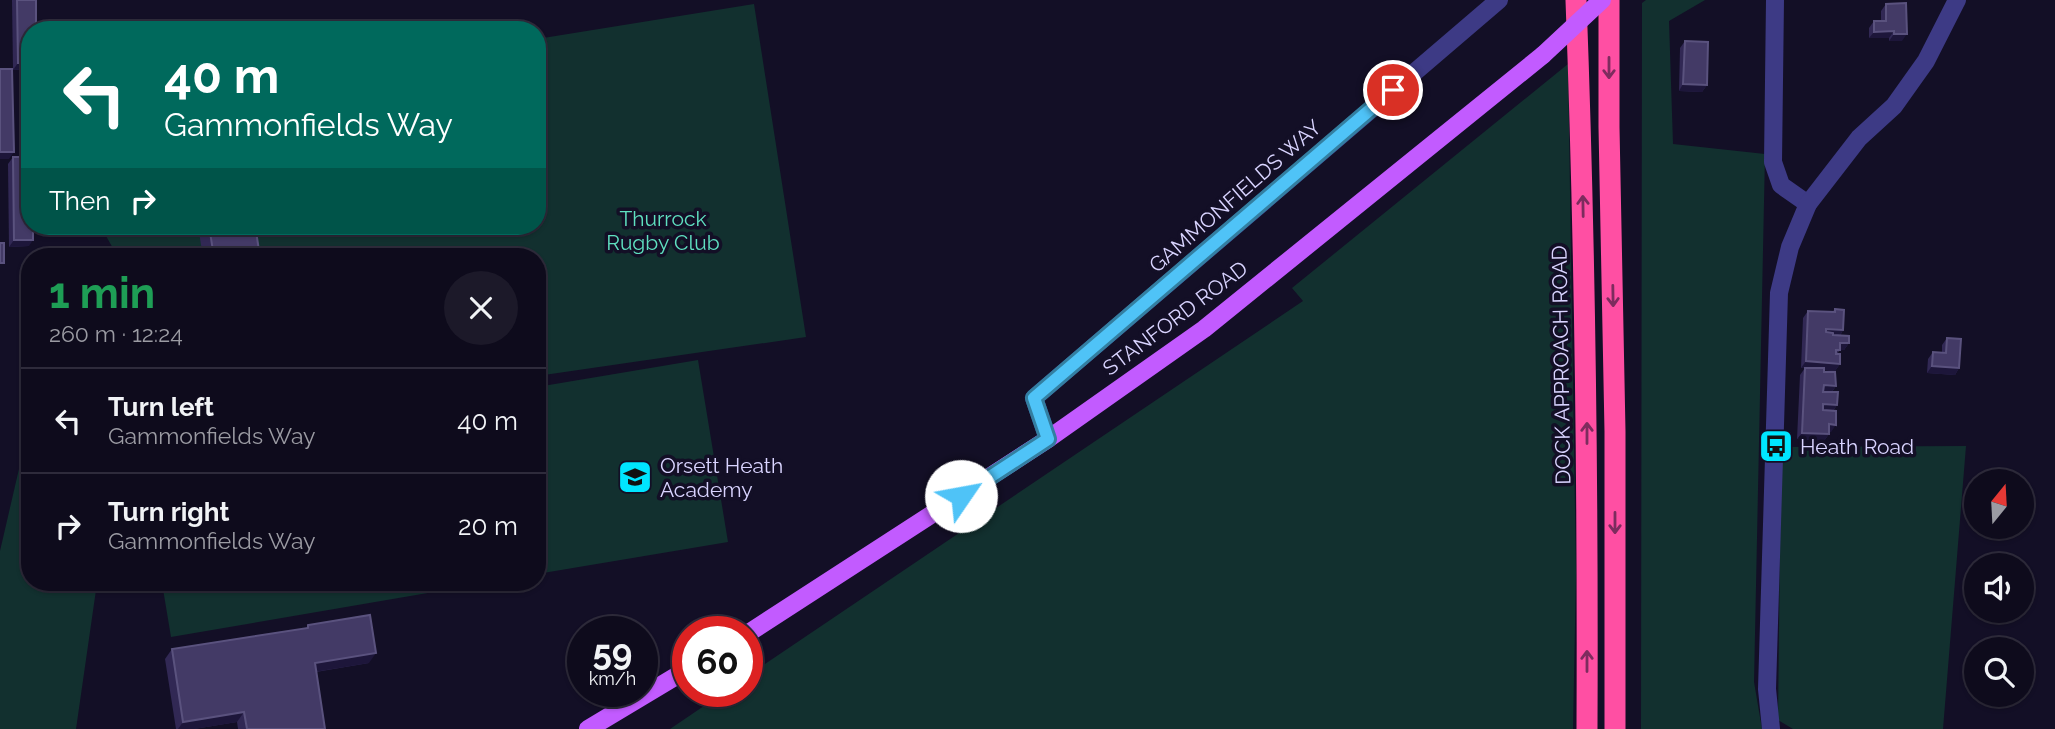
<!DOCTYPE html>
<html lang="en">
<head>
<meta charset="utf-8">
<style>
  :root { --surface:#0e0b1c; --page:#1c1929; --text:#f1f3f6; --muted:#9b9ba3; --line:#2e2b3b }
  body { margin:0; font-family:Raleway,sans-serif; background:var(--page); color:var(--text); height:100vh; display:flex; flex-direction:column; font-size:26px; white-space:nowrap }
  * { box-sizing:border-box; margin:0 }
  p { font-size:23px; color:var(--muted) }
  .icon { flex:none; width:38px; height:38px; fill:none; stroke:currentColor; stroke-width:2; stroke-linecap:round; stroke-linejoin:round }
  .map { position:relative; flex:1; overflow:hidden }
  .drawer { position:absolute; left:21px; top:248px; width:525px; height:343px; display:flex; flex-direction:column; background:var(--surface); border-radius:28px; box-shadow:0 2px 5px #0004,0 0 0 2px var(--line) }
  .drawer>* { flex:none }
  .banner { position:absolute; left:21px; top:21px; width:525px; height:214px; border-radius:28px; box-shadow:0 2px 5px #0004,0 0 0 2px var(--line); background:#00695c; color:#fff; overflow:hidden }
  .needle { width:46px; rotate:18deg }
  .tools { position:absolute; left:1964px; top:469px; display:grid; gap:14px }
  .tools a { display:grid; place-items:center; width:70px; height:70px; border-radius:50%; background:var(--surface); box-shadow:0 2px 5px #0004,0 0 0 2px var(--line); font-size:35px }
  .speed { position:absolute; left:567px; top:616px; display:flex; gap:14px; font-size:35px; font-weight:700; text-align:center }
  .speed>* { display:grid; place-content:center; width:91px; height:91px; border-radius:50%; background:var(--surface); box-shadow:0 2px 5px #0004,0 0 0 2px var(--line); line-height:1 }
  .speed small { font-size:18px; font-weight:400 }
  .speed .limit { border:10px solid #d22; background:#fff; color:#111 }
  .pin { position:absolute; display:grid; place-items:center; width:60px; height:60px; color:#fff; margin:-30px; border:4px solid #fff; border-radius:50%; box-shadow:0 2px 7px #0007 }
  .me { position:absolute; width:77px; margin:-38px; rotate:57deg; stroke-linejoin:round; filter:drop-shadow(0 0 5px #0008) }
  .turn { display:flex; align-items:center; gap:24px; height:147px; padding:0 28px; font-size:32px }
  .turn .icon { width:91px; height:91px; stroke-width:2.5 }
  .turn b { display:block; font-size:49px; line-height:60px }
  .then { display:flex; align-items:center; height:66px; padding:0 28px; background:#0003; gap:14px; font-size:26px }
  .round { display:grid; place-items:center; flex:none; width:74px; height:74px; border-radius:37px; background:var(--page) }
  .head { display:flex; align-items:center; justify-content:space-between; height:119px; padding:0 28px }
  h1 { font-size:42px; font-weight:700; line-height:52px; color:#1e9e55 }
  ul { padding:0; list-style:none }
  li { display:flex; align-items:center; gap:21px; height:105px; padding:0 28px; border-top:2px solid var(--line) }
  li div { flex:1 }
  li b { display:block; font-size:26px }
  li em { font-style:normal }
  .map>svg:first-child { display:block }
  .green { fill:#12302f }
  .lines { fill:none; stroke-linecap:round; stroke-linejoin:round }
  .minor { stroke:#3d3a85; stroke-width:18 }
  .major { stroke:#c25bff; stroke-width:18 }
  .highway { stroke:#ff4fa3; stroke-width:21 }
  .major-bridge { stroke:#c25bff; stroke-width:18 }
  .wall { fill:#312854 }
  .shaded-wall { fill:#1d163a }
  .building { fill:#433a66; stroke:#5a527e; stroke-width:2 }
  .oneway { stroke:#7d2c5e }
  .route-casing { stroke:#337fa1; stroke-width:18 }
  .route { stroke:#4fc3f7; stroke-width:12 }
  .labels { text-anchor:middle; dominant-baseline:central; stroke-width:7; stroke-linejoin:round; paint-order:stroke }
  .street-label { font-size:21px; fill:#d9d4ff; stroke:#130f26 }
  .park-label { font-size:21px; fill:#5fe0c0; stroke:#130f26 }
  .poi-label { font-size:21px; fill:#d9d4ff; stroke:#130f26; text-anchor:start }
</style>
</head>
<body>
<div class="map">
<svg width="2055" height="729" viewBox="0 0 2055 729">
  <rect width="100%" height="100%" fill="#130f26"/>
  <g class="green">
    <polygon points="1646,0 1705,0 1669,21 1673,144 1765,154 1754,682 1762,729 1641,729 1642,3"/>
    <polygon points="754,4 806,337 537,376 537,257 118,257 106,236 106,226 537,226 537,39"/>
    <polygon points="1568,64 1576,573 1573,729 670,729 726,691 747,691 747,676 1303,301 1292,288"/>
    <polygon points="698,360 728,542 537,574 537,387"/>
    <polygon points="25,443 30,444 30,583 97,583 76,729 0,729 0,551"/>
    <polygon points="1966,446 1943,729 1793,729 1778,720 1781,447"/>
    <polygon points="162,583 486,583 171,637"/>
  </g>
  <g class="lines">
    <g class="minor">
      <polyline points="1775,0 1773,162 1781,185 1808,204"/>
      <polyline points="1048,439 1034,398 1499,0"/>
      <polyline points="1771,729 1767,689 1779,293 1790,247 1808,204 1859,138 1894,106 1926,61 1957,0"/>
    </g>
    <g class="major">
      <polyline points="747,634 1048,439 1204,329 1543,55"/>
      <polyline points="588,729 688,669"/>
    </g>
    <g class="highway">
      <path d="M 1576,0 C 1585,243 1588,486 1587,729"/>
      <polyline points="1609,0 1609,127 1615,431 1615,729"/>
    </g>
    <polyline class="major-bridge" points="1543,55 1602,0"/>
  </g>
  <g class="wall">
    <polygon points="12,0 36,0 30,69 13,70"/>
    <polygon points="1886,4 1902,41 1889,41 1889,38 1869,38 1869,28 1874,21 1881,21 1881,11"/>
    <polygon points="1685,41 1707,85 1702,92 1679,91 1680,48"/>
    <polygon points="13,157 29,246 9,247 8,164"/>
    <polygon points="198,226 247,226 248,233 260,257 203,257"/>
    <polygon points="1835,309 1843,330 1840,336 1849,343 1844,350 1840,350 1837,354 1840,364 1835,371 1824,370 1824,372 1836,386 1832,392 1837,405 1833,411 1831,432 1829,431 1829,434 1824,441 1797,439 1800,375 1805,368 1801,368 1803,318 1808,311 1832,312"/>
    <polygon points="1947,338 1959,368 1955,375 1927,373 1928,359 1933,352 1942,353 1942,345"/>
    <polygon points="308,625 369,663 316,672 325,729 238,729 237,722 194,729 176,729 165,659 172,649 306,628"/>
  </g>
  <g class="shaded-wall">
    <polygon points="1894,31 1889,38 1869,38 1874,32"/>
    <polygon points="1894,34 1907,34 1902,41 1889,41"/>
    <polygon points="18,63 30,63 30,69 13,70"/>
    <polygon points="1683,84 1707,85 1702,92 1679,91"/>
    <polygon points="0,152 14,152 9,159 0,159"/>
    <polygon points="14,240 33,240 29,246 9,247"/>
    <polygon points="1826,329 1843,330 1839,337 1822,336"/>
    <polygon points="1840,343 1849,343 1844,350 1836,350"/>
    <polygon points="1806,361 1840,364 1835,371 1801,368"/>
    <polygon points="1932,366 1959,368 1955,375 1927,373"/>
    <polygon points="1824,385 1836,386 1831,393 1819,392"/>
    <polygon points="1823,404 1837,405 1832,412 1818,411"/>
    <polygon points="1829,424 1836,425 1831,432 1824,431"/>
    <polygon points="1802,433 1829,434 1824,441 1797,439"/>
    <polygon points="376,653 369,663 308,673 315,663"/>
    <polygon points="244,712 237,722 194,729 178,729 183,722"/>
  </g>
  <g class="building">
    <polygon points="17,0 36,0 36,30 30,30 30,63 18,63"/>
    <polygon points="1906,3 1907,34 1894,34 1894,31 1874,32 1874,21 1886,21 1886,4"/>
    <polygon points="1685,41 1708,42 1707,85 1683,84"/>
    <polygon points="0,69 12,69 14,152 0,152"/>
    <polygon points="13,157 30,157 30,226 33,226 33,240 14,240"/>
    <polygon points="209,226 247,226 248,233 256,231 260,257 214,257"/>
    <rect x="0" y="243" width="4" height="20"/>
    <polygon points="1835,309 1844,310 1843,330 1826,329 1826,332 1833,333 1833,335 1849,336 1849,343 1840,343 1840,350 1836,350 1836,354 1840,354 1840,364 1806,361 1808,311 1835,312"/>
    <polygon points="1947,338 1961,339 1959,368 1932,366 1933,352 1946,353"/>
    <polygon points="1805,368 1824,368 1824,372 1835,372 1836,386 1824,385 1823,392 1838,392 1837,405 1823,404 1823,410 1836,411 1836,425 1829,424 1829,434 1802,433"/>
    <polygon points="370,615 376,653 315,663 325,729 247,729 244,712 183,722 172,649 308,628 308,625"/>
  </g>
  <defs><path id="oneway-shaft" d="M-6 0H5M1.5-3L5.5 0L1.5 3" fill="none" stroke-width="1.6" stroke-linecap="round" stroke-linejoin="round" transform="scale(1.75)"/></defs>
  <g class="oneway">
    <use href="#oneway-shaft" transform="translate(1609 68) rotate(90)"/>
    <use href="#oneway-shaft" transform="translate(1583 206) rotate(-91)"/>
    <use href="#oneway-shaft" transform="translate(1613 296) rotate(89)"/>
    <use href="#oneway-shaft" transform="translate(1587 433) rotate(-90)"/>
    <use href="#oneway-shaft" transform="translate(1615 523) rotate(90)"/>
    <use href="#oneway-shaft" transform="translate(1587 661) rotate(-90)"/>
  </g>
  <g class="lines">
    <g class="route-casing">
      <polyline id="route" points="961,496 1048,439 1034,398 1393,90"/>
    </g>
    <use href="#route" class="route"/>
  </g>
  <defs>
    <g id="bus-square" transform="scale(1.75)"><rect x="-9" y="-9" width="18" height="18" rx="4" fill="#00e5ff" stroke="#130f26"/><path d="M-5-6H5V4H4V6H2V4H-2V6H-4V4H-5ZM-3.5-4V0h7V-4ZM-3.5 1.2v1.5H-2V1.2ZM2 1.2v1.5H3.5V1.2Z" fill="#111"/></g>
    <g id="school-square" transform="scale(1.75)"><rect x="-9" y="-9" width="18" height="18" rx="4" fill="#00e5ff" stroke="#130f26"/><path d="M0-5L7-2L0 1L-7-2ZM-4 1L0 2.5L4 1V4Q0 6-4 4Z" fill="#111"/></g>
  </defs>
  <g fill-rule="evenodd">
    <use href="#bus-square" x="1776" y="446"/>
    <use href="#school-square" x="635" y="477"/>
  </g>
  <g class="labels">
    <g class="street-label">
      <text transform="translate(1235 196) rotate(-41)">GAMMONFIELDS WAY</text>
      <text transform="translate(1175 318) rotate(-37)">STANFORD ROAD</text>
      <text transform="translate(1561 365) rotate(-91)">DOCK APPROACH ROAD</text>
    </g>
    <g class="park-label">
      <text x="663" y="218">Thurrock<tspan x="663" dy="24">Rugby Club</tspan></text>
    </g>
    <g class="poi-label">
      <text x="1800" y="446">Heath Road</text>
      <text x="660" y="465">Orsett Heath<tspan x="660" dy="24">Academy</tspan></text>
    </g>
  </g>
</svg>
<div class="tools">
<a><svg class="needle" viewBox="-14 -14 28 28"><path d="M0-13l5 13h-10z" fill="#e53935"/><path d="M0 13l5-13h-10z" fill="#9b9ba3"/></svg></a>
<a><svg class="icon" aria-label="sound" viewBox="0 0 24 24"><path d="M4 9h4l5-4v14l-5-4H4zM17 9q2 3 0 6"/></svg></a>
<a><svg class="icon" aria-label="search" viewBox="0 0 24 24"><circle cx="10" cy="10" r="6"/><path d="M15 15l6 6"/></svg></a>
</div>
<div class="speed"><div>59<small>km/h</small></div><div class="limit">60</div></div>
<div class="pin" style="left:1393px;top:90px;background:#d93025"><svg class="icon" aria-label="arrive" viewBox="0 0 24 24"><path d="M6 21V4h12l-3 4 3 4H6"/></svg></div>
<svg class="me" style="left:961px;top:496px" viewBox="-20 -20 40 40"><circle r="19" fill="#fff"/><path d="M0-13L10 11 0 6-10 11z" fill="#4fc3f7"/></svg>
<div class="banner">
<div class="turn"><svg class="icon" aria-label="left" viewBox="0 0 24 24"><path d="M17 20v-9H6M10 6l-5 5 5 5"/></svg><div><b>40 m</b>Gammonfields Way</div></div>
<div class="then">Then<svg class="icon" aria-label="right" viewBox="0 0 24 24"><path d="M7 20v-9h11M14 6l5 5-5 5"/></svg></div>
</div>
<section class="drawer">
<div class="head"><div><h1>1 min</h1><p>260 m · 12:24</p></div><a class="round"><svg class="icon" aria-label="close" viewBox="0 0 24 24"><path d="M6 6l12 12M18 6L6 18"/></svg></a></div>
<ul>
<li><svg class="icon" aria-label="left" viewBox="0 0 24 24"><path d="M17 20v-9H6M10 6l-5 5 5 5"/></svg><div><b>Turn left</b><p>Gammonfields Way</p></div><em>40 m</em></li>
<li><svg class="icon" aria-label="right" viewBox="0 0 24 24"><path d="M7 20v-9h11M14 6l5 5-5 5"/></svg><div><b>Turn right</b><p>Gammonfields Way</p></div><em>20 m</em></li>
</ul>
</section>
</div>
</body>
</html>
